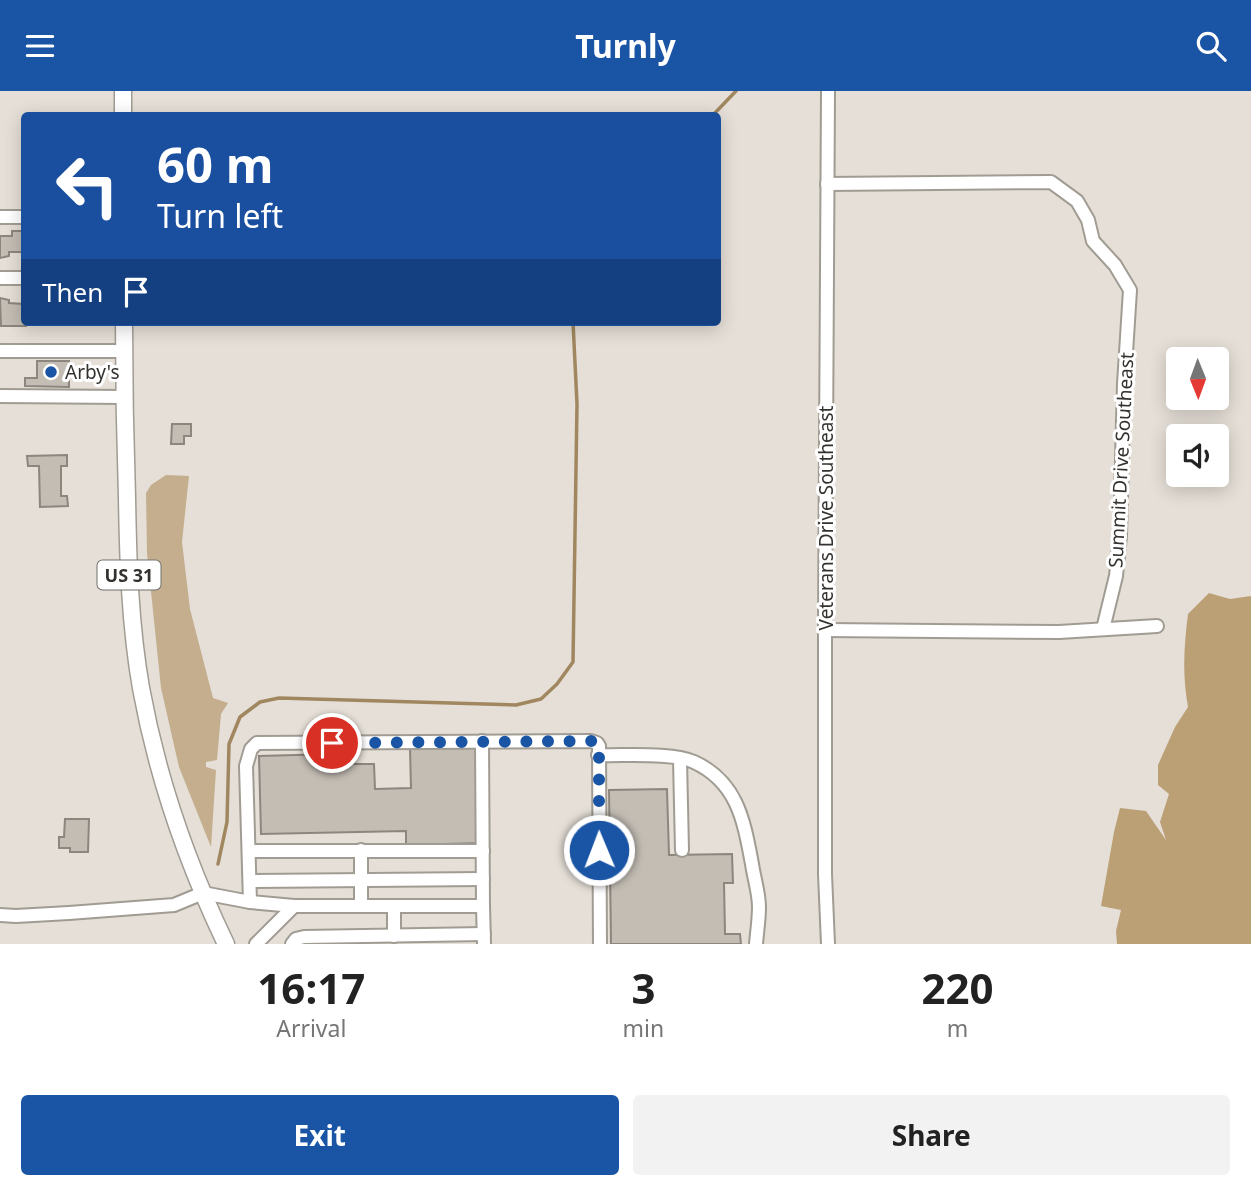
<!DOCTYPE html>
<html lang="en">
<head>
<meta charset="utf-8">
<style>
  :root { --surface:#fff; --page:#f2f2f2; --text:#222; --muted:#767676; --accent:#1954a5 }
  body { margin:0; font-family:"Noto Sans",sans-serif; background:var(--page); color:var(--text); height:100vh; display:flex; flex-direction:column; font-size:26px; white-space:nowrap }
  * { box-sizing:border-box; margin:0 }
  p { font-size:23px; color:var(--muted) }
  .icon { flex:none; width:38px; height:38px; fill:none; stroke:currentColor; stroke-width:2; stroke-linecap:round; stroke-linejoin:round }
  .map { position:relative; height:853px; overflow:hidden }
  .details { display:flex; flex-direction:column; background:var(--surface); flex:1 }
  .details>* { flex:none }
  .banner { position:absolute; left:21px; top:21px; width:700px; height:214px; border-radius:7px; box-shadow:0 4px 18px #0003; background:#1a4fa0; color:#fff; overflow:hidden }
  .needle { width:46px; rotate:179deg }
  .fabs { position:absolute; left:1166px; top:256px; display:grid; gap:14px }
  .fabs a { display:grid; place-items:center; width:63px; height:63px; border-radius:7px; background:var(--surface); box-shadow:0 4px 18px #0003; font-size:35px }
  .pin { position:absolute; display:grid; place-items:center; width:60px; height:60px; color:#fff; margin:-30px; border:4px solid #fff; border-radius:50%; box-shadow:0 2px 7px #0007 }
  .me { position:absolute; width:77px; margin:-38px; rotate:359deg; stroke-linejoin:round; filter:drop-shadow(0 0 5px #0008) }
  .turn { display:flex; align-items:center; gap:24px; height:147px; padding:0 21px; font-size:32px }
  .turn .icon { width:91px; height:91px; stroke-width:2.5 }
  .turn b { display:block; font-size:49px; line-height:60px }
  .then { display:flex; align-items:center; height:66px; padding:0 21px; background:#0003; gap:14px; font-size:26px }
  .eta { display:flex; justify-content:space-evenly; align-items:center; height:119px; text-align:center }
  .eta b { font-size:42px; font-weight:700; line-height:49px }
  .primary-button { display:flex; gap:14px; margin-top:auto; padding:14px 21px }
  .primary-button a { flex:1; height:80px; border-radius:7px; background:var(--accent); color:#fff; font-size:28px; font-weight:700; line-height:80px; text-align:center }
  .primary-button a+a { background:var(--page); color:var(--text) }
  header { display:flex; justify-content:space-between; align-items:center; height:91px; padding:0 21px; background:var(--accent); color:#fff; font-size:32px; font-weight:700 }
  .map>svg:first-child { display:block }
  .green { fill:#c4ae8e }
  .forest { fill:#bba076 }
  .lines { fill:none; stroke-linecap:round; stroke-linejoin:round }
  .stream { stroke:#a1875f; stroke-width:3.5 }
  .building { fill:#c3bdb4; stroke:#8c867e; stroke-width:2 }
  .minor-casing { stroke:#a19c93; stroke-width:16 }
  .major-casing { stroke:#a19c93; stroke-width:19 }
  .minor { stroke:#fff; stroke-width:12 }
  .major { stroke:#fff; stroke-width:16 }
  .route { stroke:#1954a5; stroke-width:12; stroke-dasharray:0 21.6 }
  .poi-dot { fill:#1954a5; stroke:#fff; stroke-width:2.5 }
  .labels { text-anchor:middle; dominant-baseline:central; stroke-width:6; stroke-linejoin:round; paint-order:stroke }
  .shield { fill:#fff; stroke:#71706d; stroke-width:2 }
  .shield-label { font-size:18px; font-weight:bold; fill:#34322e }
  .poi-label { font-size:19px; fill:#34322e; stroke:#fff; text-anchor:start }
  .street-label { font-size:19px; fill:#34322e; stroke:#fff }
</style>
</head>
<body>
<header><svg class="icon" aria-label="menu" viewBox="0 0 24 24"><path d="M4 6h16M4 12h16M4 18h16"/></svg>Turnly<svg class="icon" aria-label="search" viewBox="0 0 24 24"><circle cx="10" cy="10" r="6"/><path d="M15 15l6 6"/></svg></header>
<div class="map">
<svg width="1251" height="853" viewBox="0 0 1251 853">
  <rect width="100%" height="100%" fill="#e5dfd7"/>
  <polygon class="green" points="166,384 189,385 182,451 190,518 213,607 228,612 221,623 217,669 206,671 206,676 216,679 211,756 179,676 161,597 147,462 146,402 151,394"/>
  <path class="forest" d="M 1209,502 L 1230,508 L 1251,505 L 1251,853 L 1117,853 L 1116,840 L 1121,819 L 1101,815 L 1114,741 L 1120,717 L 1146,720 L 1166,749 L 1160,731 L 1169,703 L 1158,694 L 1158,674 L 1175,636 L 1188,616 C 1182,582 1184,556 1188,523 Z"/>
  <g class="lines">
    <g class="stream">
      <polyline points="713,24 736,0"/>
      <polyline points="218,773 227,731 229,653 240,626 260,611 279,607 516,614 541,608 557,593 573,571 577,313 573,231"/>
    </g>
  </g>
  <g class="building">
    <polygon points="12,140 24,140 24,161 9,161 9,165 0,167 0,145 12,145"/>
    <polygon points="0,207 9,209 9,212 24,213 24,231 26,231 26,235 1,235"/>
    <polygon points="37,270 69,270 69,296 25,295 25,287 37,287"/>
    <polygon points="172,333 191,333 191,345 184,345 184,353 171,353"/>
    <polygon points="67,364 67,375 61,375 61,405 67,405 68,415 40,416 39,375 28,375 27,365"/>
    <polygon points="479,656 481,752 406,754 406,740 261,743 259,665 333,663 333,673 374,673 375,698 411,697 410,657"/>
    <polygon points="667,698 669,764 732,763 733,792 724,792 725,843 740,843 741,853 611,853 609,699"/>
    <polygon points="65,728 89,728 88,761 70,761 70,757 59,757 59,746 64,746"/>
  </g>
  <g class="lines">
    <g class="minor-casing">
      <g id="minor">
        <polyline points="827,93 1051,91 1077,110 1088,129 1093,150 1115,174 1130,199 1124,293 1120,445 1116,485 1103,538"/>
        <polyline points="0,126 24,126"/>
        <polyline points="0,187 24,187"/>
        <polyline points="0,260 124,260"/>
        <polyline points="0,305 125,306"/>
        <polyline points="825,539 1059,541 1157,535"/>
        <polyline points="482,650 483,815"/>
        <path d="M 598,664 C 623,665 673,661 694,671 C 738,691 744,731 752,773 C 754,787 759,802 759,816 C 759,828 757,841 756,853"/>
        <polyline points="680,668 682,759"/>
        <polyline points="361,759 361,815"/>
        <polyline points="249,760 483,760"/>
        <polyline points="250,790 483,788"/>
        <polyline points="250,811 246,675 251,658 257,652 591,650 597,652 599,655 600,853"/>
        <polyline points="394,815 394,845"/>
        <polyline points="0,824 16,825 69,822 174,814 203,802 250,811 294,815 483,815 484,853"/>
        <polyline points="256,853 294,815"/>
        <polyline points="292,853 296,848 304,846 484,843"/>
        <polyline points="828,853 825,783 825,539 828,0"/>
      </g>
    </g>
    <g class="major-casing">
      <g id="major">
        <polyline points="123,0 123,24"/>
        <path d="M 124,231 C 124,289 125,348 127,406 C 128,470 130,534 141,597 C 157,685 187,772 226,853"/>
      </g>
    </g>
    <use href="#minor" class="minor"/>
    <use href="#major" class="major"/>
  </g>
  <g class="lines">
    <polyline class="route" points="332,652 591,650 597,652 599,655 599,759"/>
  </g>
  <circle class="poi-dot" cx="51" cy="281" r="7"/>
  <g class="labels">
    <rect class="shield" x="97.5" y="469.5" width="63" height="29" rx="5"/>
    <g class="shield-label">
      <text x="129" y="484">US 31</text>
    </g>
    <g class="poi-label">
      <text x="65" y="281">Arby's</text>
    </g>
    <g class="street-label">
      <text transform="translate(1121 369) rotate(-87)">Summit Drive Southeast</text>
      <text transform="translate(826 427) rotate(-90)">Veterans Drive Southeast</text>
    </g>
  </g>
</svg>
<div class="fabs">
<a><svg class="needle" viewBox="-14 -14 28 28"><path d="M0-13l5 13h-10z" fill="#e53935"/><path d="M0 13l5-13h-10z" fill="#767676"/></svg></a>
<a><svg class="icon" aria-label="sound" viewBox="0 0 24 24"><path d="M4 9h4l5-4v14l-5-4H4zM17 9q2 3 0 6"/></svg></a>
</div>
<div class="pin" style="left:332px;top:652px;background:#d93025"><svg class="icon" aria-label="arrive" viewBox="0 0 24 24"><path d="M6 21V4h12l-3 4 3 4H6"/></svg></div>
<svg class="me" style="left:599px;top:759px" viewBox="-20 -20 40 40"><circle r="17" fill="#1954a5" stroke="#fff" stroke-width="3"/><path d="M0-11L8 9 0 5-8 9z" fill="#fff"/></svg>
<div class="banner">
<div class="turn"><svg class="icon" aria-label="left" viewBox="0 0 24 24"><path d="M17 20v-9H6M10 6l-5 5 5 5"/></svg><div><b>60 m</b>Turn left</div></div>
<div class="then">Then<svg class="icon" aria-label="arrive" viewBox="0 0 24 24"><path d="M6 21V4h12l-3 4 3 4H6"/></svg></div>
</div>
</div>
<section class="details">
<div class="eta">
<div><b>16:17</b><p>Arrival</p></div>
<div><b>3</b><p>min</p></div>
<div><b>220</b><p>m</p></div>
</div>
<div class="primary-button"><a>Exit</a><a>Share</a></div>
</section>
</body>
</html>
